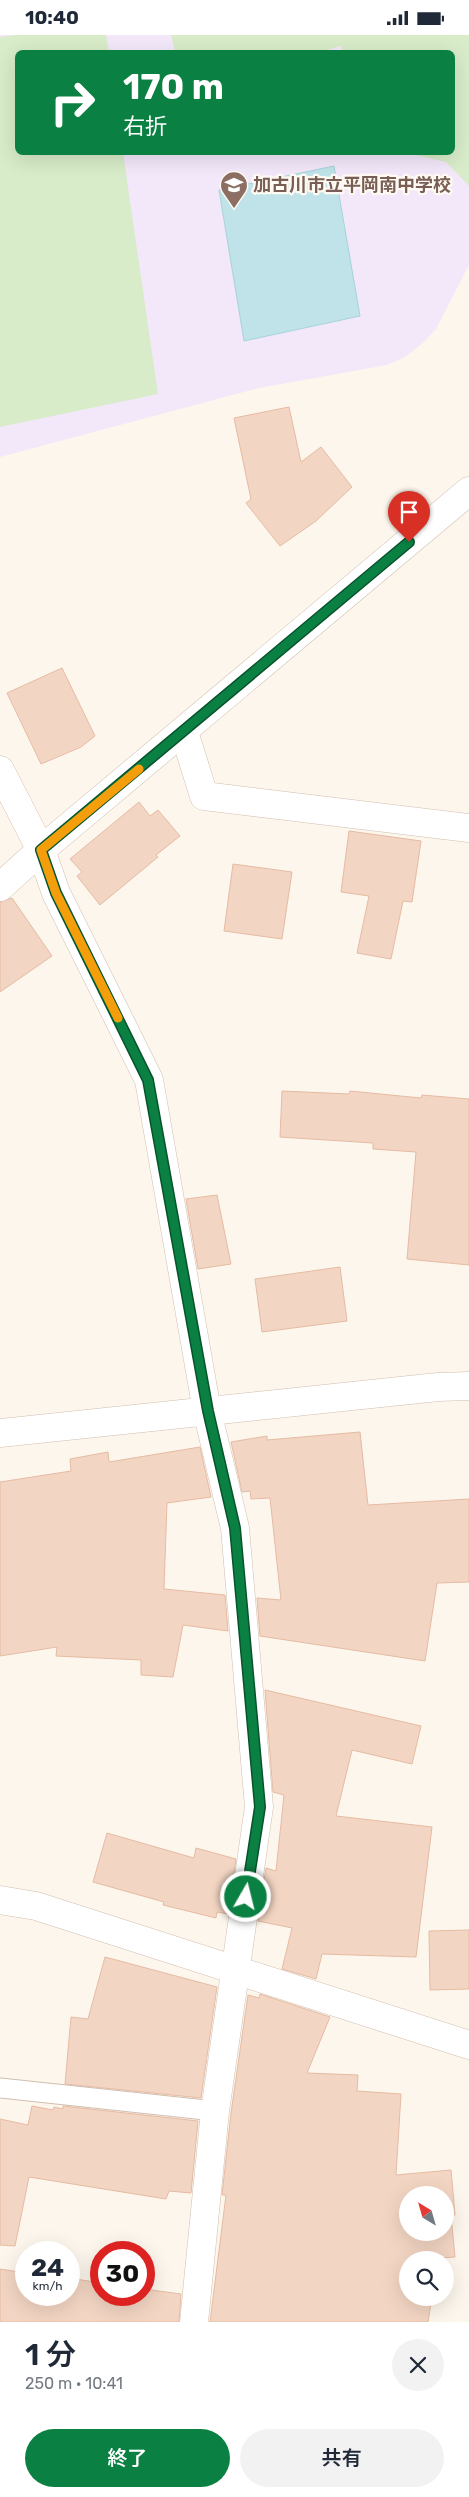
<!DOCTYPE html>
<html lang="ja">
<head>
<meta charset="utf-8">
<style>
  :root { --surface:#fff; --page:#f2f2f3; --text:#1f2937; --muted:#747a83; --accent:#0b8043 }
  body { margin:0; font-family:Rubik,"Noto Sans JP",sans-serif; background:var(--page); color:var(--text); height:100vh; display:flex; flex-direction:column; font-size:19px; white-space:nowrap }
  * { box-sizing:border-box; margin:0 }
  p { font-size:16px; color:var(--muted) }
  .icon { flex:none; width:28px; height:28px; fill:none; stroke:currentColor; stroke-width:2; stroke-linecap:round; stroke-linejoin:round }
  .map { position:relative; height:2287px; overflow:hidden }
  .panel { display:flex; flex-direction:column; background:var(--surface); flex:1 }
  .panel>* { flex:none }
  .top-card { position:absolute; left:15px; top:15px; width:440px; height:105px; border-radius:8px; box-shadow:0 5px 20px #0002; background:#0b8043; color:#fff; overflow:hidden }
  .needle { width:32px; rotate:323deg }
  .tools { position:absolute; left:399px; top:2151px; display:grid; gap:10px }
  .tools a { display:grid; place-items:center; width:55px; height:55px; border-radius:50%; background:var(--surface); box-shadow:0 5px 20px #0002; font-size:25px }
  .speed { position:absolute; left:15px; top:2206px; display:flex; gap:10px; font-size:25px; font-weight:700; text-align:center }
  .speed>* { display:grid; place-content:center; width:65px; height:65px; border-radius:50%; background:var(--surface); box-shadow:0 5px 20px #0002; line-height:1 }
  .speed small { font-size:12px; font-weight:400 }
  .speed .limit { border:8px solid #d22; background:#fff; color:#111 }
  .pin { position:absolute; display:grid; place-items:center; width:42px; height:42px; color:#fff; margin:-51px -21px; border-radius:50% 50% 50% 0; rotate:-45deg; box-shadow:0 0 5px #0007 }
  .pin .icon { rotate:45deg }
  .me { position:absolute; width:55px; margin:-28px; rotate:8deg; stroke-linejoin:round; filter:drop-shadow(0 0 4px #0008) }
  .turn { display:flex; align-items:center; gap:18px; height:105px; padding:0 25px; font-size:22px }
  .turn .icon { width:65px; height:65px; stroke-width:2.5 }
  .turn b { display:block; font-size:35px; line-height:42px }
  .round { display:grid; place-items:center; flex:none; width:52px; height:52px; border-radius:26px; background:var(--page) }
  .headline { display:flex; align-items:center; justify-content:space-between; height:85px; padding:0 25px }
  h1 { font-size:30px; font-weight:600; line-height:38px }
  .action { display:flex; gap:10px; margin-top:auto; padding:10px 25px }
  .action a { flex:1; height:58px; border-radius:30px; background:var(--accent); color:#fff; font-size:20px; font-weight:600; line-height:58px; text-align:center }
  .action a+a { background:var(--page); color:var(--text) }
  .status { display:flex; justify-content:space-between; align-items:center; height:35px; padding:0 25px; background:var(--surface); direction:ltr }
  .status svg { height:14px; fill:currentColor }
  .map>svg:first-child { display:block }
  .education { fill:#f3e8fa; fill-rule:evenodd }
  .green { fill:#d8ecc9 }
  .water { fill:#bfe3e8; stroke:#a5d3da }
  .building { fill:#f3d5c3; stroke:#e6bba3; fill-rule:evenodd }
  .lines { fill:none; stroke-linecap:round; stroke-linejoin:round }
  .lane-casing { stroke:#d1beb0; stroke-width:21 }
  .street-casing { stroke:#d1beb0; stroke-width:29 }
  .lane { stroke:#fff; stroke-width:19 }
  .street { stroke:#fff; stroke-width:28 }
  .route-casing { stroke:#07532c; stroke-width:12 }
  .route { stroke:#0b8043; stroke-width:9 }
  .slow { stroke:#f59e0b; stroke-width:9 }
  .labels { text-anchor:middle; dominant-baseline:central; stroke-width:4.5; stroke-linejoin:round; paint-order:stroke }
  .education-label { font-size:18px; font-weight:bold; fill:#785e54; stroke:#fffaf3; text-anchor:start }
</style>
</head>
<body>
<div class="status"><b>10:40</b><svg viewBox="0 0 49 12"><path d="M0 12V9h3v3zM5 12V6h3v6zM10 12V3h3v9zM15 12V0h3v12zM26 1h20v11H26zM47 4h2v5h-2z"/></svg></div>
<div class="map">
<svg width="469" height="2287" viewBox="0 0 469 2287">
  <rect width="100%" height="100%" fill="#fdf6ec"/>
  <path class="education" d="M 0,0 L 469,0 L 469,230 L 436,294 L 424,307 L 405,322 L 387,330 L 259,353 L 0,422 ZM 18,18 L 452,18 L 452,118 L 18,118 Z"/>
  <g class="green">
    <polygon points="16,0 106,0 109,17 18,18 18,118 123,118 158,359 0,392 0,2"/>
    <polygon points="171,0 469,0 469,151 446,127 407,118 452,118 452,18 343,17 341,11 316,18 175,17"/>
  </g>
  <polygon class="water" points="334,131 360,281 244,306 219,155"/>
  <g class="building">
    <polygon points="289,372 301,427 321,412 352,452 316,486 280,511 246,468 251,464 234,383"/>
    <polygon points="62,633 95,701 81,712 41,729 7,658"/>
    <polygon points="139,767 150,781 158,775 180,801 156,820 158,822 100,870 77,841 82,837 70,824"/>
    <polygon points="349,796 421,806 412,867 403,866 391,924 357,918 369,861 341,857"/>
    <polygon points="233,829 292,837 282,904 224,896"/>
    <polygon points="12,863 52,921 0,957 0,867"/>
    <polygon points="282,1056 349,1059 350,1056 421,1063 422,1060 469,1064 469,1230 407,1224 416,1117 373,1114 373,1108 280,1102"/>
    <polygon points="217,1160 231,1229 198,1234 186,1164"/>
    <polygon points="340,1232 347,1286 262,1297 255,1244"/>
    <polygon points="360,1397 368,1470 469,1464 469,1547 437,1548 425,1626 260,1601 257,1563 281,1565 270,1463 251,1464 250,1456 242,1457 231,1407 267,1401 267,1405"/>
    <polygon points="200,1412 211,1462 167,1468 164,1554 225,1560 228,1596 183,1590 173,1642 141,1640 141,1625 56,1621 57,1612 0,1621 0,1447 71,1436 70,1424 108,1417 109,1427"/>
    <polygon points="265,1655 421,1691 412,1729 352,1715 336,1781 432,1792 416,1922 322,1919 316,1944 282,1934 292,1893 258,1886 266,1833 276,1836 284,1760 273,1757"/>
    <polygon points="107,1798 194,1823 196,1813 236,1824 228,1879 217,1877 216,1883 163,1870 164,1867 93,1847"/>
    <polygon points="469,1895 469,1954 430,1955 429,1896"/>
    <polygon points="105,1922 217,1952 201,2063 65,2049 71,1982 88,1984"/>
    <path d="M 260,1959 L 330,1982 L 307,2038 L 358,2040 L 357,2056 L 401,2059 L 396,2140 L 451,2135 L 455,2180 L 451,2181 L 455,2222 L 408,2225 L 408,2262 L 432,2262 L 428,2287 L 210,2287 L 226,2160 L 222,2160 L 231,2078 L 248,1960 L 259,1963 ZM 408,2160 L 445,2160 L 445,2198 L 408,2198 Z"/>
    <polygon points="32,2071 53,2075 54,2072 63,2074 63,2071 198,2086 191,2158 169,2156 166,2164 29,2142 15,2211 0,2210 0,2084 28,2090"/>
    <polygon points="0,2234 26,2238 26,2260 69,2260 69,2243 101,2248 101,2260 144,2260 144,2254 181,2259 179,2287 0,2287"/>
  </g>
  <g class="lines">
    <g class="lane-casing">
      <polyline id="lane" points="0,2053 215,2076"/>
    </g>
    <g class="street-casing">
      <g id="street">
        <polyline points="184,697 204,761 469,793"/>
        <polyline points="0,735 41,815 56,858 149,1045 207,1376 235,1493 259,1772 215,2076 194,2287"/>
        <polyline points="0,852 41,815 469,456"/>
        <polyline points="0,1398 438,1352 469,1351"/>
        <polyline points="0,1865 36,1871 469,2010"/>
      </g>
    </g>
    <use href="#lane" class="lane"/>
    <use href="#street" class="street"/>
  </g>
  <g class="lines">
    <g class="route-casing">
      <polyline id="route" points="246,1862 260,1772 235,1493 208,1376 148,1045 56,858 41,815 409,507"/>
    </g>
    <use href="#route" class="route"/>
    <polyline class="slow" points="118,983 56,858 41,815 139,734"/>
  </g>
  <defs>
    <g id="school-pin" transform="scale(1.4375)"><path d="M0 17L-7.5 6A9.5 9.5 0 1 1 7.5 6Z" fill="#8d6e63" stroke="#fffaf3"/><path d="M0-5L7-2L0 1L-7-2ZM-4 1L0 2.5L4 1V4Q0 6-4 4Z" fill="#fff"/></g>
  </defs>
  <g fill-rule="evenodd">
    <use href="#school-pin" x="234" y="150"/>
  </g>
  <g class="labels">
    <g class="education-label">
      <text x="253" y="150">加古川市立平岡南中学校</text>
    </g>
  </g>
</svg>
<div class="tools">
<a><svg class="needle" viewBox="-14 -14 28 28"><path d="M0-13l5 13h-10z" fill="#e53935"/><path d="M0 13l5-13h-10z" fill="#747a83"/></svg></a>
<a><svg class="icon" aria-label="search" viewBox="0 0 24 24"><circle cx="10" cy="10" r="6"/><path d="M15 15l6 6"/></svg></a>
</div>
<div class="speed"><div>24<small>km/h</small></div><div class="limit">30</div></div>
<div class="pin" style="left:409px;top:507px;background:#d93025"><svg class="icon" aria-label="arrive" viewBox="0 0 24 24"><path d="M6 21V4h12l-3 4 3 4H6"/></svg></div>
<svg class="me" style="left:246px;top:1862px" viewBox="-20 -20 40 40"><circle r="17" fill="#0b8043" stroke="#fff" stroke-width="3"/><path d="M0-11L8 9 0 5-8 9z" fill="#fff"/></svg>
<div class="top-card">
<div class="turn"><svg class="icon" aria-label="right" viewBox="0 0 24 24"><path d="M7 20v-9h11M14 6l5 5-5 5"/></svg><div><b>170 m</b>右折</div></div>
</div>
</div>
<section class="panel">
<div class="headline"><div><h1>1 分</h1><p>250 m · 10:41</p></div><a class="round"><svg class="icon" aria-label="close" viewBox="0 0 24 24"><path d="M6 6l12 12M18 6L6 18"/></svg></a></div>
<div class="action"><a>終了</a><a>共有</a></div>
</section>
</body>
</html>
